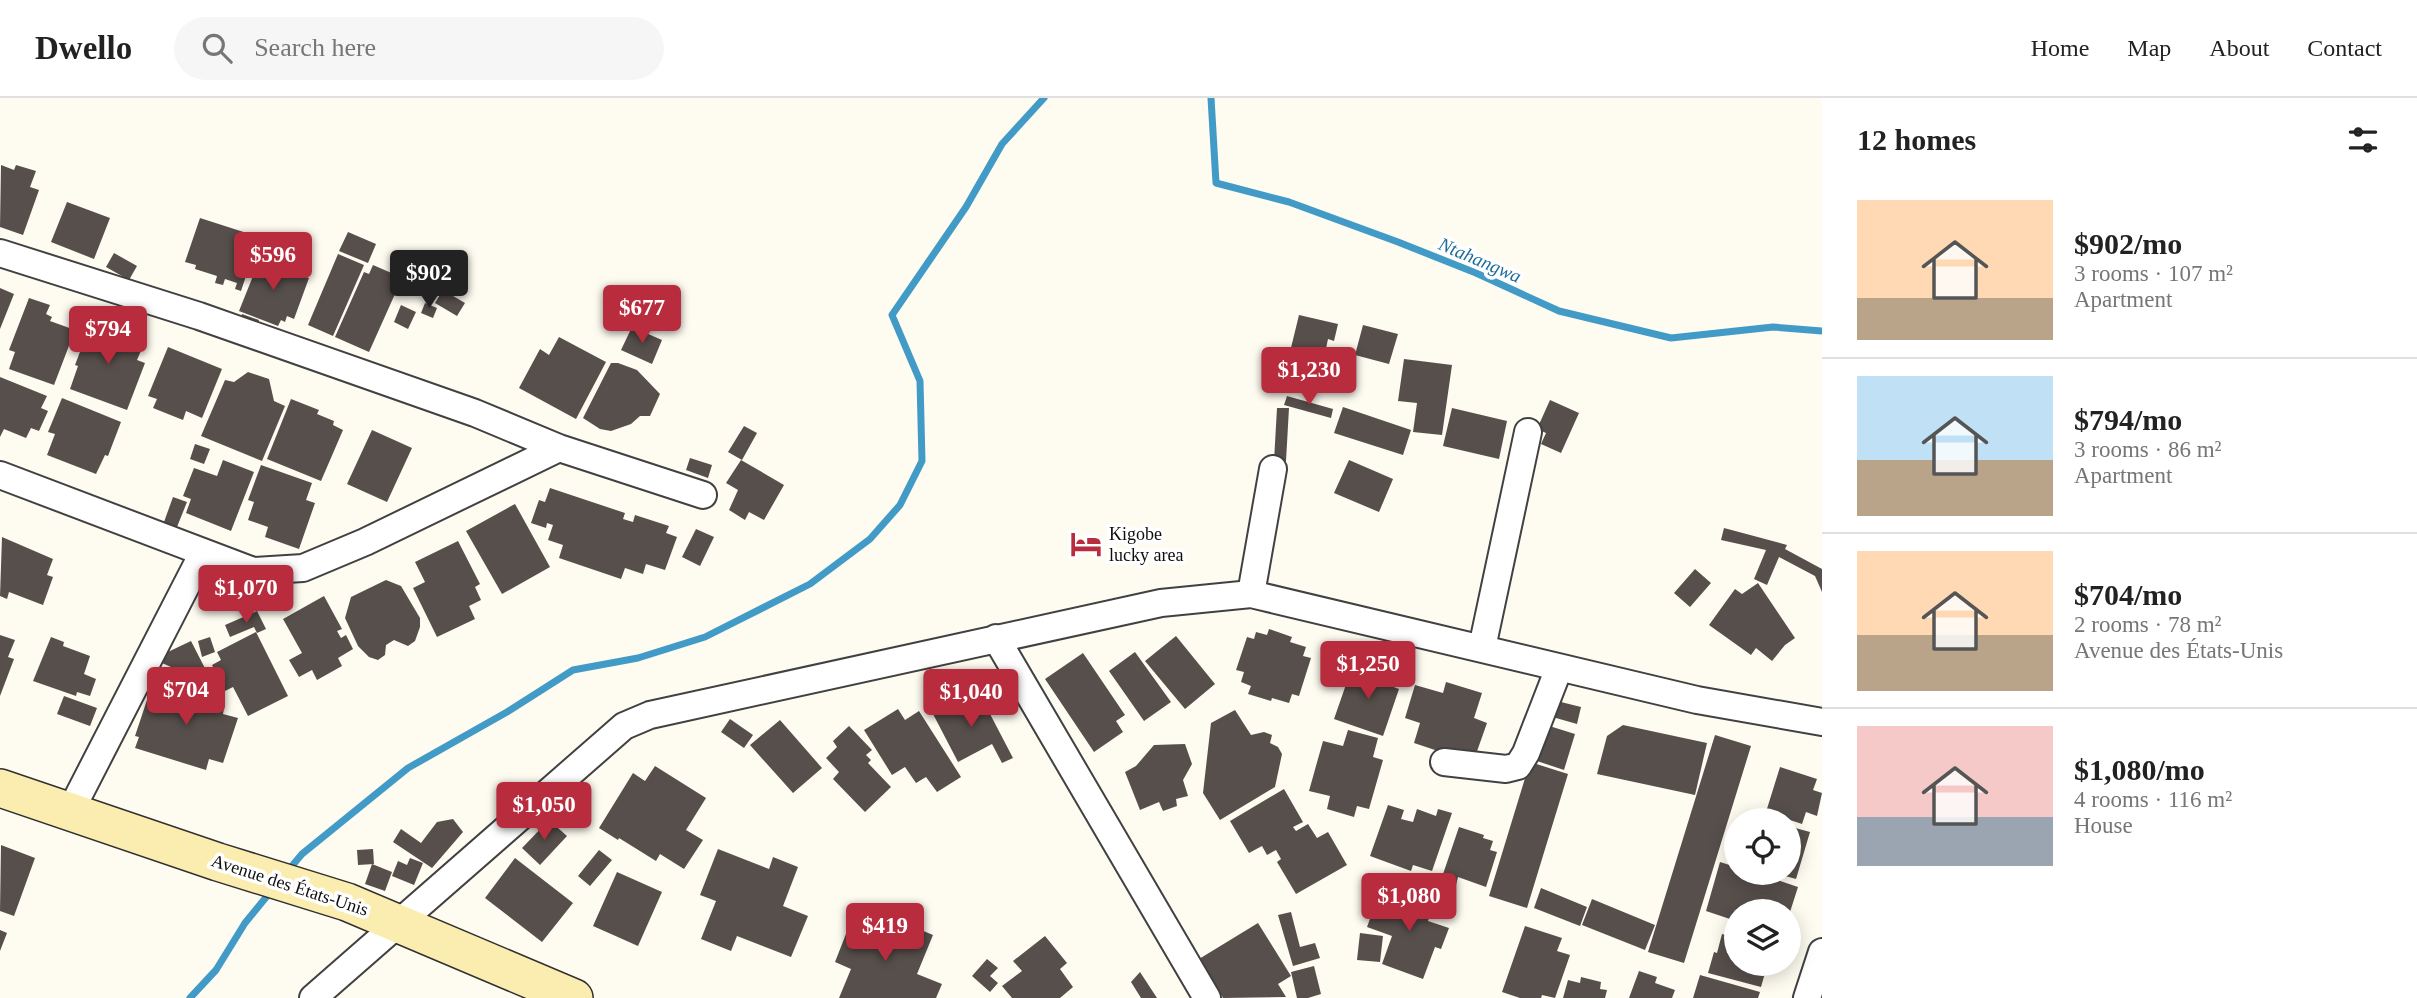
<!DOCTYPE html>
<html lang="en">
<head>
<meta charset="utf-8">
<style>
  :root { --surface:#fff; --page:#f6f6f6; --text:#222; --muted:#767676; --line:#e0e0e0; --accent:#b82c3d }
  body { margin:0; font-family:Georgia,serif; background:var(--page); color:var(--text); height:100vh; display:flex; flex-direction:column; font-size:26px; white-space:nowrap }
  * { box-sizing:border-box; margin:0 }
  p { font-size:23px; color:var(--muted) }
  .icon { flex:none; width:38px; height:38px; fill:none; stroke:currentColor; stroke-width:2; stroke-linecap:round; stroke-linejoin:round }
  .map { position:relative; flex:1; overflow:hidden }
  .drawer { display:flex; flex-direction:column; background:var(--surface); width:595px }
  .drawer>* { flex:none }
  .buttons { position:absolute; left:1724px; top:710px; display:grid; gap:14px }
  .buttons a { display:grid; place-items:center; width:77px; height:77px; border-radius:50%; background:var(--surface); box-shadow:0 4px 18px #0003; font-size:35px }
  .price { position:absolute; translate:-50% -60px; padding:0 16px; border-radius:7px; background:var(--accent); color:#fff; font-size:23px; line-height:46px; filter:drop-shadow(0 2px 4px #0008) }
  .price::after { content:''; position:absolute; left:50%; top:42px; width:21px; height:16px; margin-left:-10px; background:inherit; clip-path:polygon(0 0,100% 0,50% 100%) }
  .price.active { background:#222; color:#fff }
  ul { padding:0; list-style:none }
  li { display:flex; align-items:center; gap:21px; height:175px; padding:0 35px }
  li+li { border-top:2px solid var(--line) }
  li span { display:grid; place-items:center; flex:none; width:196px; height:140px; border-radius:0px; color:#555 }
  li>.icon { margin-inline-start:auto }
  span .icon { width:84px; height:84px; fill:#fffc; stroke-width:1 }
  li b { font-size:30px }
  h2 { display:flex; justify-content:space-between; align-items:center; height:84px; padding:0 35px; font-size:30px }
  header { display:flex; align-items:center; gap:42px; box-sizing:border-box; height:98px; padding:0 35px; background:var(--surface); border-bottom:2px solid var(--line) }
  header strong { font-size:33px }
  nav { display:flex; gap:38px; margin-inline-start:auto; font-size:24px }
  .search { width:490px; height:63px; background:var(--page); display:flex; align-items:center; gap:18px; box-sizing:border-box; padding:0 24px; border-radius:38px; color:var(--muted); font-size:26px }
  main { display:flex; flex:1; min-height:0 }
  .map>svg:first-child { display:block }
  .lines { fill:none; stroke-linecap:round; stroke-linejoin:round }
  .stream { stroke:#429bc7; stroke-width:7 }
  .building { fill:#574f4b }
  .street-casing { stroke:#414141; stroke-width:30 }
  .secondary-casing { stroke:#303030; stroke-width:40 }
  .street { stroke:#fff; stroke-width:26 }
  .secondary { stroke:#fbedaf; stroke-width:37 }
  .labels { text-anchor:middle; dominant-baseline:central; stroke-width:7; stroke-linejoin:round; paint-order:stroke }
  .poi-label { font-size:18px; fill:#0e0e0e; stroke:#fff; text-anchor:start }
  .street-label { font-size:18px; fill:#0e0e0e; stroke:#fff }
  .water-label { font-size:19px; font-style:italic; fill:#1d6d9b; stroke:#fff }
</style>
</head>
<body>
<header>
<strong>Dwello</strong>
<div class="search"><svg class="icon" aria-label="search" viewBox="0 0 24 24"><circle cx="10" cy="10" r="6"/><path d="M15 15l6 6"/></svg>Search here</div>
<nav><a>Home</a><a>Map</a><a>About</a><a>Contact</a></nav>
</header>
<main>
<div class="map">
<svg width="1822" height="900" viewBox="0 0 1822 900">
  <rect width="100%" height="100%" fill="#fefbf0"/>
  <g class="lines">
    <path class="stream" d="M1211,0L1216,85L1289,104L1398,144L1476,175L1559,213L1671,240L1773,229L1822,233
      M286,775L302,756L408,670L507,614L573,572L638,560L705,539L810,486L870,441L900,407L922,363L920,283L892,217L966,109L1002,46L1044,0
      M190,900L216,872L245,825L272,792"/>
  </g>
  <path class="building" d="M1,67L14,72L16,67L36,73L30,89L39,92L23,137L0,129Z
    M67,104L110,120L94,161L51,144Z
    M200,120L259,139L241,193L235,191L237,185L225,181L223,187L215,185L217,178L195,171L196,167L185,164Z
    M348,134L376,146L368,165L339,153Z
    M262,150L275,156L269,172L260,170L271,174L272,171L281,175L283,171L309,180L294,221L287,218L285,224L281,222L278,228L239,213L255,173L259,174L253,171Z
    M114,155L137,168L129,182L106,169Z
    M338,156L364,167L333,238L308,227Z
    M373,167L396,177L393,184L399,187L369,254L335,239L364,174L369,176Z
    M0,190L14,196L0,231Z
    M443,192L465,205L457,218L435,205Z
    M29,200L50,207L46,216L52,219L50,223L75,232L54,287L9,271L15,254L9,252Z
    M425,205L437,210L433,220L421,215Z
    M401,207L416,214L408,231L394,224Z
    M242,216L259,222L256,230L240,223Z
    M94,217L108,223L106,227L114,230L112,237L143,248L137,262L145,265L127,312L70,291L78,268L75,267Z
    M1299,217L1338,226L1334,243L1328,241L1322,270L1288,262Z
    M1363,227L1398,236L1389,266L1355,257Z
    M632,229L662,242L652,266L621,252Z
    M559,239L606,264L576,321L519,290L540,251L549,257Z
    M168,249L222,271L202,320L186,313L183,322L153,310L157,301L148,298Z
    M1404,261L1452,267L1442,337L1413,334L1417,305L1398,303Z
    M611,265H618L637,272L660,296L650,318H640L631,326L611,333L600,331L583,320Z
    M248,274L269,281L274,303L285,308L262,363L201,338L225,282L234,284Z
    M0,279L47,298L41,310L48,313L39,333L31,330L26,340L4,331L0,339Z
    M1287,298L1333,311L1331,320L1284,307Z
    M62,300L121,324L108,358L105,357L96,376L47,357L55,336L48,334Z
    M291,301L319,312L317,316L334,323L333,327L343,332L321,383L267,361Z
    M1550,302L1579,315L1561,355L1541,346L1546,335L1537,331Z
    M1343,309L1411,332L1403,357L1334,335Z
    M1277,310H1289L1286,363H1274Z
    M1452,310L1507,323L1499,361L1443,348Z
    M744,328L757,335L742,362L728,354Z
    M372,332L412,350L387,404L347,386Z
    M195,346L210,351L204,366L190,361Z
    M690,360L712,367L708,380L686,372Z
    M223,362L254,374L231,433L186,415L191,401L183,398L194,370L217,378Z
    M741,362L784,387L764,422L749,414L745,422L729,412L738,392L726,385Z
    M1349,362L1393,381L1379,414L1334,395Z
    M261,367L312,385L306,402L315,405L299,451L265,439L268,429L248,422L254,404L248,402Z
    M550,390L625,415L623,421L633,424L635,417L669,428L666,435L677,439L665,472L646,466L643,476L625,470L621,481L559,460L563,447L548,442L553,427L547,425L546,430L531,425L539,402L545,404Z
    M173,399L187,404L177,429L164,424Z
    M515,406L550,469L502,496L466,433Z
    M1724,430L1787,447L1785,451L1822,471V494L1815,478L1779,459L1767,487L1754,481L1766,452L1721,442Z
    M696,431L714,439L700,468L682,459Z
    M2,439L53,461L47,477L53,479L43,507L9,494L7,501L0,498Z
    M458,443L480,486L475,489L481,502L469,508L475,521L437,539L413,490L425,484L415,464Z
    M1695,471L1711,485L1690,509L1674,495Z
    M386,482L401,488L420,520V529L415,543L408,548L394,542L386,547L385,557L378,562L369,559L358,548L345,520L351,499Z
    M1758,485L1795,540L1785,547L1772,563L1756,550L1751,557L1709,527L1735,491L1742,496Z
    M324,498L342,531L337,533L341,540L346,537L353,551L338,560L342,568L317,582L312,572L299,579L289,562L302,555L283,521Z
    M257,513L266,531L257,535L254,529L230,539L225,527Z
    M1269,531L1292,539L1290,544L1306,549L1303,558L1311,560L1299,598L1292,596L1289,605L1272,600L1271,603L1248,596L1251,588L1241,584L1244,574L1236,572L1247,539L1254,541L1256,534L1267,537Z
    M256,534L288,598L248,618L233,589L225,593L212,567L221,562L217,554Z
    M0,537L15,542L8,559L14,561L0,598Z
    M1176,538L1215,586L1185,611L1145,563Z
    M51,539L64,544L63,548L90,558L84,576L96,581L90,598L77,594L76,598L33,583Z
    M210,539L215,554L202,559L198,543Z
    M191,543L211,582L188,587L180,573L153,561Z
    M1135,554L1171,604L1144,623L1109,573Z
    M1083,555L1125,617L1116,623L1123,634L1094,654L1045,581Z
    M1364,568L1394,578L1391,588L1399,591L1383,638L1334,621L1350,575L1360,578Z
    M1446,584L1482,595L1474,620L1487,625L1475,659L1446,650L1444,655L1414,645L1420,625L1405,620L1415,587L1443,595Z
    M193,587L212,593L210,600L225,605L223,616L238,620L223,665L209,661L206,672L135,650L139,639L135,638L150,593L153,594V591L170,597L172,588L191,594Z
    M978,593L1013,660L1002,665L992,646L958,664L933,616Z
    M64,598L97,610L90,628L57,616Z
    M1553,602L1581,609L1577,626L1549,618Z
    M898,611L905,622L919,613L961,679L937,694L926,679L916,685L905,669L892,677L864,632Z
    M1235,612L1251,637L1264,634L1272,637L1270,645L1278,649L1282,656L1275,689L1220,722L1203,695L1211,625Z
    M730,621L753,637L744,650L721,634Z
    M780,622L822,670L793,695L750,647Z
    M1543,626L1575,636L1564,672L1531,661Z
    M1623,627L1707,645L1695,697L1597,676L1607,638Z
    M849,628L872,652L866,657L871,662L868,665L891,689L865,714L833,681L839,674L826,660L837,649L833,643Z
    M1348,632L1378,640L1373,659L1383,662L1369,711L1357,708L1354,719L1327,711L1330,698L1309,693L1323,643L1343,648Z
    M1715,637L1751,648L1684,865L1648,854Z
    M1185,646L1192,666L1183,682L1188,698L1176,701L1177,708L1163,713L1159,704L1140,712L1125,674L1136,668L1154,647Z
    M1530,664L1568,676L1527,810L1489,798Z
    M655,668L706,700L686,732L703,742L684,771L660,756L656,763L619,740L618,742L599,730L633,675L645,683Z
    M1780,669L1817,681L1813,692L1822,695L1817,718L1806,714L1802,726L1766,714Z
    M1284,691L1303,724L1293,729L1296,733L1308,726L1317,740L1328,734L1347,767L1296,796L1277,764L1281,761L1276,752L1267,757L1262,748L1249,755L1230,723Z
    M1388,707L1404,712L1401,721L1413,724L1417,711L1436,718L1438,711L1452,715L1432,773L1413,767L1411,773L1370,758Z
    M453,721L463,734L432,770L393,744L401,731L421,745L437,724Z
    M549,722L567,738L540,767L522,750Z
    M1788,728L1810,734L1796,781L1778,776L1788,775Z
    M1459,729L1484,737L1483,740L1493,743L1490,752L1497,754L1486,789L1458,779L1456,787L1441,782Z
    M1,747L35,760L14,818L0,813Z
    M373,751L374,766L358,767L357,752Z
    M718,751L769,771L773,759L798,769L783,808L808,818L791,859L737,838L731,853L701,841L716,803L700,797Z
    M599,752L612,762L590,788L578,778Z
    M410,760L423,765L414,787L392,778L398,763L407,767Z
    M515,760L573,805L542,844L485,800Z
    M1720,764L1736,769V775H1756L1798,789L1790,814H1736V823L1706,813Z
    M372,766L392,774L385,793L365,786Z
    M617,774L662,794L638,848L593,828Z
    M1541,790L1587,809L1580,828L1534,810Z
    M1415,793L1436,800L1428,823L1449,830L1441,851L1435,849L1423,881L1382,866L1392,838L1367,829L1378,799L1408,810Z
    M1592,801L1655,827L1645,852L1582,827Z
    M1291,814L1300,849L1315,845L1320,860L1293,868L1278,817Z
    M853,818L904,838L909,827L933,837L917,876L942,886L936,900H839L851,871L835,864Z
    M1258,825L1291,878L1278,886L1286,899L1223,900L1199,861Z
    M1525,828L1562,840L1557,853L1570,857L1555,900L1542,897L1541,900H1520L1502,894Z
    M0,832L7,835L0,853Z
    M1360,835L1383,838L1380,864L1357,862Z
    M1722,836L1736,840V866H1761L1767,868L1761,889L1708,875L1714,854L1717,855Z
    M1045,838L1067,865L1060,871L1073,889L1060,900H1012L1002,888L1022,873L1013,863Z
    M987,861L998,870L990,878L998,885L990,894L972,878Z
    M1314,868L1321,896L1308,900H1297L1291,874Z
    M1639,873L1657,879L1655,885L1675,892L1672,900H1629Z
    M1140,874L1157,900H1141L1131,884Z
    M1700,877L1760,894L1758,900H1693Z
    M1581,879L1601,884L1600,891L1607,892L1605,900H1563L1568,882L1580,885Z"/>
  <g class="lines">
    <defs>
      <path id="street" d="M0,155L199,218L475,315L559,350L703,397
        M0,377L253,473L303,470L365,444L559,350
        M1251,496L1273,371
        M996,540L1207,900
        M1482,550L1528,334
        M1444,664L1506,671L1518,668L1526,655L1559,570
        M70,714L203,455
        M313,900L624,628L650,617L1161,505L1251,496L1697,602L1822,624
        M1807,900L1822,854"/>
      <path id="secondary" d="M0,690L218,764L347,804L574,900"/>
    </defs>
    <use href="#street" class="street-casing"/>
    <use href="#secondary" class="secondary-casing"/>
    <use href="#street" class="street"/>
    <use href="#secondary" class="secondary"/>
  </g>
  <defs>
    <symbol id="hotel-bare" viewBox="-9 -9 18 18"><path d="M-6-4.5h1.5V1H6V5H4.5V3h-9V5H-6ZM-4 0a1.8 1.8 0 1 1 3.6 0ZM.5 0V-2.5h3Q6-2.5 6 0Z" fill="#b82c3d" stroke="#fff" stroke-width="2.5" paint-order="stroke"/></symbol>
  </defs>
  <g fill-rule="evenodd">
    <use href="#hotel-bare" x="1064" y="424" width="44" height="44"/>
  </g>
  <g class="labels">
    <g class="poi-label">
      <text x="1109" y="436">Kigobe<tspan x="1109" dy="21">lucky area</tspan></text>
    </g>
    <g class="street-label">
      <text transform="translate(290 787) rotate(18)">Avenue des États-Unis</text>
    </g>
    <g class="water-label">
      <text transform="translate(1480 162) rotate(23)">Ntahangwa</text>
    </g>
  </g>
</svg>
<div class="buttons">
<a><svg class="icon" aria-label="locate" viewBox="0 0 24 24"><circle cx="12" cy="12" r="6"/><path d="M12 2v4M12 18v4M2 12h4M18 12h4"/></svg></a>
<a><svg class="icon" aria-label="layers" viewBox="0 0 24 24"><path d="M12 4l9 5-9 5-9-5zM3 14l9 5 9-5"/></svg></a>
</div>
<b class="price" style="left:273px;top:194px">$596</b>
<b class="price active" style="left:429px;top:212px">$902</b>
<b class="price" style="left:642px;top:247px">$677</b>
<b class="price" style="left:108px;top:268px">$794</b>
<b class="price" style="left:1309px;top:309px">$1,230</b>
<b class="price" style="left:246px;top:527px">$1,070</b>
<b class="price" style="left:1368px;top:603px">$1,250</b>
<b class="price" style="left:186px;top:629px">$704</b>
<b class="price" style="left:971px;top:631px">$1,040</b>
<b class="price" style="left:544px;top:744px">$1,050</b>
<b class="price" style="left:1409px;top:835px">$1,080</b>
<b class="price" style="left:885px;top:865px">$419</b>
</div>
<section class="drawer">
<h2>12 homes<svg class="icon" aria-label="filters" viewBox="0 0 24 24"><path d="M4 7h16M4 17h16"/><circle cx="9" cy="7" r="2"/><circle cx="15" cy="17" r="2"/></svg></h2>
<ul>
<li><span style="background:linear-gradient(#ffd9b3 70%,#b9a48a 0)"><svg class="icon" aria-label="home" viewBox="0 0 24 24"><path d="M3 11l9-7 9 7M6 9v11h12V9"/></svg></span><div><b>$902/mo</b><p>3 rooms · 107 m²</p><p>Apartment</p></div></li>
<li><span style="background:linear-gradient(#bfe0f5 60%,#b9a48a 0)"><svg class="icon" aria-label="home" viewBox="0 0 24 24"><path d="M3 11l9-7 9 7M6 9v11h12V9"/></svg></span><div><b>$794/mo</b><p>3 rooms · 86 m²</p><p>Apartment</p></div></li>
<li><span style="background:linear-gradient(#ffd9b3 60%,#b9a48a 0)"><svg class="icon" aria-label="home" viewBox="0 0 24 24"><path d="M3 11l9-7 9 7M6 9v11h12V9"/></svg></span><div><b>$704/mo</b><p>2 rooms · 78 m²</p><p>Avenue des États-Unis</p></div></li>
<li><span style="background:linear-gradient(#f6c9c9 65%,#9aa5b1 0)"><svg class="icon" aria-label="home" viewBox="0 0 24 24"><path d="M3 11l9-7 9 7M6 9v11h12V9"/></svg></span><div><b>$1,080/mo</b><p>4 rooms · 116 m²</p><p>House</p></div></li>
</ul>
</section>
</main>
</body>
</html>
